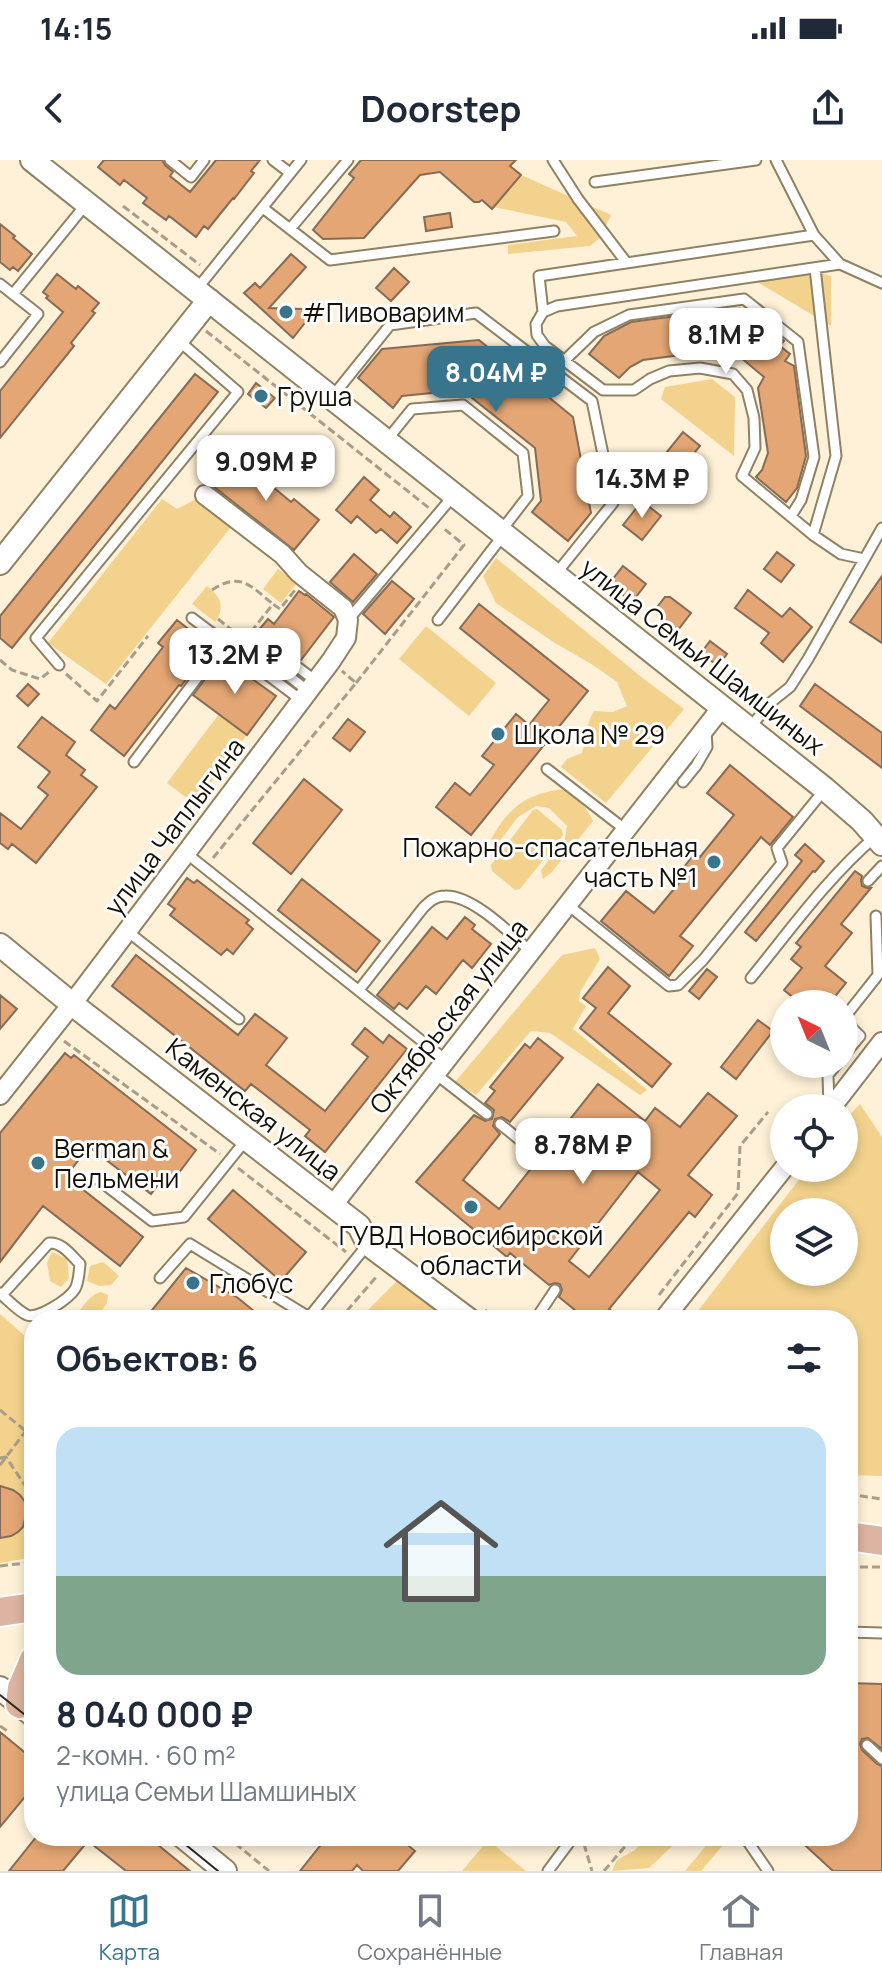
<!DOCTYPE html>
<html lang="ru">
<head>
<meta charset="utf-8">
<style>
  :root { --surface:#fff; --page:#f6f6f7; --text:#1f2937; --muted:#747a83; --line:#e0e1e3; --accent:#39748d }
  body { margin:0; font-family:Manrope,sans-serif; background:var(--page); color:var(--text); height:100vh; display:flex; flex-direction:column; font-size:30px; white-space:nowrap }
  * { box-sizing:border-box; margin:0 }
  p { font-size:26px; color:var(--muted) }
  .icon { flex:none; width:44px; height:44px; fill:none; stroke:currentColor; stroke-width:2; stroke-linecap:round; stroke-linejoin:round }
  .map { position:relative; flex:1; overflow:hidden }
  .details { position:absolute; left:24px; top:1150px; width:834px; height:536px; display:flex; flex-direction:column; background:var(--surface); border-radius:32px; box-shadow:0 4px 12px #0003 }
  .details>* { flex:none }
  .needle { width:52px; rotate:317deg }
  .tools { position:absolute; left:770px; top:830px; display:grid; gap:16px }
  .tools a { display:grid; place-items:center; width:88px; height:88px; border-radius:50%; background:var(--surface); box-shadow:0 4px 12px #0003; font-size:40px }
  .price { position:absolute; translate:-50% -68px; padding:0 18px; border-radius:16px; background:#fff; color:#222; font-size:26px; line-height:52px; filter:drop-shadow(0 2px 4px #0008) }
  .price::after { content:''; position:absolute; left:50%; top:48px; width:24px; height:18px; margin-left:-12px; background:inherit; clip-path:polygon(0 0,100% 0,50% 100%) }
  .price.selected { background:var(--accent); color:#fff }
  ul { padding:0; list-style:none }
  li { display:grid; align-content:center; gap:16px; height:424px; padding:0 32px }
  li+li { border-top:2px solid var(--line) }
  li span { display:grid; place-items:center; height:248px; border-radius:24px; color:#555 }
  li>.icon { margin-inline-start:auto }
  span .icon { width:144px; height:144px; fill:#fffc; stroke-width:1 }
  li b { font-size:34px }
  h2 { display:flex; justify-content:space-between; align-items:center; height:96px; padding:0 32px; font-size:34px }
  .status { display:flex; justify-content:space-between; align-items:center; height:56px; padding:0 40px; background:var(--surface); direction:ltr }
  .status svg { height:22px; fill:currentColor }
  header { display:flex; justify-content:space-between; align-items:center; height:104px; padding:0 32px; background:var(--surface); font-size:36px; font-weight:700 }
  .dock { display:flex; justify-content:space-around; align-items:center; height:112px; border-top:2px solid var(--line); background:var(--surface); font-size:22px; color:var(--muted) }
  .dock a { display:grid; justify-items:center; gap:4px }
  .dock .selected { color:var(--accent) }
  .map>svg:first-child { display:block }
  .green { fill:#f2d28c; fill-rule:evenodd }
  .building { fill:#e3a674; stroke:#866b56; stroke-width:2; fill-rule:evenodd }
  .lines { fill:none; stroke-linecap:round; stroke-linejoin:round }
  .service-casing { stroke:#8f8163; stroke-width:13 }
  .minor-casing { stroke:#8f8163; stroke-width:22 }
  .tertiary-casing { stroke:#8f8163; stroke-width:26 }
  .primary-casing { stroke:#fff; stroke-width:32 }
  .path { stroke:#a89d89; stroke-width:3; stroke-dasharray:8 4; stroke-linecap:butt }
  .service { stroke:#fff; stroke-width:9 }
  .minor { stroke:#fff; stroke-width:18 }
  .tertiary { stroke:#fff; stroke-width:22 }
  .primary { stroke:#dcb4a1; stroke-width:28 }
  .tram { stroke:#2d281b; stroke-width:2 }
  .poi-dot { fill:#39748d; stroke:#fff; stroke-width:3 }
  .labels { text-anchor:middle; dominant-baseline:central; stroke-width:6; stroke-linejoin:round; paint-order:stroke }
  .poi-label { font-size:26px; fill:#151005; stroke:#fff; text-anchor:start }
  .street-label { font-size:26px; fill:#151005; stroke:#fff }
</style>
</head>
<body>
<div class="status"><b>14:15</b><svg viewBox="0 0 49 12"><path d="M0 12V9h3v3zM5 12V6h3v6zM10 12V3h3v9zM15 12V0h3v12zM26 1h20v11H26zM47 4h2v5h-2z"/></svg></div>
<header><svg class="icon" aria-label="back" viewBox="0 0 24 24"><path d="M15 5l-7 7 7 7"/></svg>Doorstep<svg class="icon" aria-label="share" viewBox="0 0 24 24"><path d="M12 15V3M7 8l5-5 5 5M5 13v7h14v-7"/></svg></header>
<div class="map">
<svg width="882" height="1711" viewBox="0 0 882 1711">
  <rect width="100%" height="100%" fill="#fef1d7"/>
  <path class="green" d="M521,15L611,55L600,78L590,86L508,94V85L577,76L566,62L493,47Z
    M816,112L831,116V166L754,120Z
    M712,219L735,237L734,296L661,239L665,227Z
    M162,339L177,349L196,339L231,367L106,524L48,483Z
    M496,398L640,516L684,549L606,643L561,607L567,599L582,593C587,577 585,566 594,551L613,552L627,546L617,522L593,505L555,483L496,443L483,416Z
    M278,409L297,423L281,443L263,429Z
    M207,426C220,436 226,447 215,462L192,444Z
    M426,466L496,523L469,556L399,499Z
    M219,554L247,575L195,644L167,623Z
    M565,629L585,647L593,661L551,713L543,719L541,710L565,679L567,666L549,648L536,646L518,657L498,683L491,679C509,647 527,633 565,629Z
    M537,649L562,670L563,675L520,729L515,730L492,711L491,705L533,650Z
    M595,788L600,799L580,832L579,841L586,846L573,869L647,930L640,935L550,873L531,871L476,935L455,922L562,795Z
    M860,944L882,977V1316L848,1315V1160H691L808,1008H844V961ZM784,1052H844V1112H784Z
    M52,1092L67,1099L69,1118L61,1127L50,1121L47,1103Z
    M103,1102L119,1116L111,1125L99,1126L87,1121L90,1106Z
    M398,1120L456,1160H358Z
    M101,1132L108,1135L107,1143L96,1160H73C81,1150 88,1135 101,1132Z
    M0,1154L34,1184V1397L0,1403Z
    M647,1676H683L649,1708L612,1711L617,1700L635,1690Z
    M714,1676H719L724,1684L701,1711H685Z
    M488,1680L526,1711H462Z"/>
  <path class="building" d="M104,0H162L165,5L173,12L170,16L190,32L216,0H260L251,11L254,13L234,39L233,38L208,69L204,66L196,77L169,56L166,60L143,43L147,38L124,20L120,25L98,7Z
    M361,0H516L510,6L521,15L492,49L482,40L479,42H474L440,12L420,15L364,78L323,79L313,70L354,18L349,14Z
    M450,53L452,67L426,71L424,57Z
    M0,64L15,76L13,78L32,94L18,111L13,107L10,110L0,102Z
    M291,94L306,107L269,148L302,149L311,155L293,178L244,133L255,123L260,128Z
    M394,108L409,122L391,141L376,128Z
    M57,114L76,129L78,126L99,143L92,151L95,153L71,183L74,186L0,278V231L63,152L46,138L48,136L43,132Z
    M721,150L731,160L738,152L748,160L752,155L784,181L780,186L790,194L785,201L794,206L806,296L797,328L786,342L756,317L762,310L768,293L758,228L764,217L721,181L711,191L643,200L630,207L619,218L589,194L604,176L631,162Z
    M479,180L573,257L591,353L568,381L532,352L541,341L535,288L462,230L402,236L393,248L358,218L382,189Z
    M195,214L218,232L12,488L0,478V456Z
    M256,223L275,238L266,248L248,234Z
    M683,272L700,286L679,312L662,298Z
    M240,294L263,313L261,317L291,342L294,339L319,360L294,390L213,326Z
    M364,317L379,330L370,340L390,357L394,352L411,367L397,383L381,369L376,373L357,356L351,363L336,350Z
    M642,341L661,356L642,380L623,365Z
    M777,392L794,405L781,422L764,409Z
    M354,394L377,414L353,442L330,422Z
    M623,406L646,424L632,442L609,424Z
    M882,416V483L850,462Z
    M392,421L414,439L385,474L363,454Z
    M748,430L782,457L790,448L812,467L783,502L761,483L769,473L735,448Z
    M299,431L305,435L306,434L334,457L301,500H292L289,506L252,478L268,459L274,464Z
    M665,437H670L691,453L678,470L654,451Z
    M479,444L588,531L471,675L436,647L455,623L470,635L494,605L482,596L516,554L529,565L549,540L460,468Z
    M177,460L210,486V488L181,526L179,525L124,596L91,570L110,545L115,549L163,487L158,483Z
    M710,481L727,494L718,506L701,493Z
    M222,497L276,536L247,575L193,535Z
    M28,524L39,534L28,546L17,536Z
    M815,524L882,573V608L800,546Z
    M42,557L75,582L66,595L85,610L81,615L97,627L36,703L12,684L8,689L0,683V653L21,669L48,635L38,627L50,612L18,587Z
    M348,559L365,572L350,591L333,578Z
    M730,605L793,657L770,685L761,677L680,776L693,786L669,816L601,761L626,731L654,753L689,711L684,707L695,693L700,697L734,655L707,633Z
    M304,619L342,650L291,714L253,683Z
    M805,684L824,701L815,712L813,711L756,781L745,772L802,701L795,695Z
    M855,711L862,716L861,720L862,726L867,728H871L841,764L852,773L825,806L846,823L829,844H801L784,830L802,808L791,799L801,787L796,783Z
    M187,718L194,723L197,720L249,760L246,763L253,769L233,794L227,789L221,795L170,755L175,749L168,744Z
    M302,719L380,781L356,812L278,750Z
    M465,757L475,765L472,769L491,784L472,808L463,800L436,834L426,826L407,849L399,843L394,849L377,835L432,767L447,779Z
    M136,795L238,875L255,854L287,878L266,905L325,951L368,897L352,884L365,868L383,883L389,875L407,889L325,992L305,976L310,970L251,924L245,931L112,826Z
    M608,807L630,826L608,853L671,904L652,927L580,868L596,848L583,838Z
    M707,809L717,817L699,839L689,831Z
    M0,835L17,849L0,869Z
    M758,860L773,871L736,919L721,907Z
    M538,878L563,898L510,962L502,957L495,959L493,966L500,974L463,1020L499,1049L598,924L645,961L655,948L680,967L708,933L737,956L688,1015L712,1035L695,1057L689,1052L609,1149L612,1151L604,1160H587L559,1137L562,1130L560,1124L555,1123L549,1125L510,1093L507,1097L416,1022L474,955L485,961L492,959L494,950L485,943L495,931L490,927L525,884L530,888ZM638,1012L660,1030L589,1117L569,1101Z
    M65,893L71,898L74,895L196,990L172,1022L165,1016L151,1034L89,987L66,1016L143,1077L120,1106L43,1046L0,1102V973Z
    M233,1030L306,1092L281,1121L208,1059Z
    M186,1108L238,1138L265,1160H144Z
    M0,1326L13,1330L20,1335L25,1342L27,1351L23,1367L18,1372L11,1376L0,1378Z
    M848,1523L882,1524V1589L868,1578L862,1579L860,1584L862,1590L877,1604L882,1606V1711H833L795,1676H848Z
    M0,1572L34,1600V1626L0,1667Z
    M37,1676H147L190,1711H126L88,1681L63,1711H9Z
    M328,1676H397L415,1691L398,1711H363L357,1705L352,1711H300Z"/>
  <g class="lines">
    <defs>
      <path id="service" d="M170,0L191,17L204,0
        M273,0L290,13
        M553,0L578,39L626,102
        M776,0L814,75L840,104L882,123
        M595,22L756,0
        M263,48L330,100L554,71
        M290,69L348,0
        M840,104L557,146L543,152L536,164L537,175L545,186L603,230H634L650,219L669,211L700,208L733,214L747,230L754,258L755,288L742,316L813,375L841,394L864,399
        M0,124L38,154L0,202
        M196,130L301,0
        M13,134L87,43
        M543,152L539,116L814,75
        M564,201L594,172L629,155L744,139L798,182L814,297L801,340L791,356
        M332,237L390,165L476,153L592,241L613,343L555,415
        M386,281L412,249L463,245L523,293L528,336L501,371
        M813,375L836,296L815,108
        M192,458L301,540
        M348,460L454,335
        M438,460L504,374
        M244,481L308,531
        M59,505L36,478L238,232L178,180
        M296,506L316,521
        M749,569L770,543L790,527L808,499L882,368
        M134,602L224,482
        M547,609L627,671
        M683,622L696,606L707,587L706,571
        M186,693L447,901
        M868,721L882,706
        M568,745L669,826L678,825L703,800L782,703L777,688L825,629
        M127,771L239,859
        M751,818C791,769 828,717 876,676
        M359,830L423,748C429,742 435,736 445,736C473,735 511,774 531,792
        M844,858L878,815L876,756
        M844,860L860,876L844,895
        M437,915L487,954
        M829,948L828,915L837,904
        M500,964L535,992
        M95,1017L152,1061L184,1057L245,981
        M160,1118L190,1084L309,1157L311,1160
        M0,1133L2,1135C9,1141 18,1151 27,1155C37,1160 69,1139 75,1129C79,1122 79,1112 80,1104C71,1095 62,1082 49,1083L2,1135
        M309,1157L368,1084
        M535,1160L555,1130
        M848,1472L882,1473
        M867,1585L882,1599
        M744,1676L768,1711
        M548,1711L574,1676"/>
      <path id="minor" d="M0,935L72,844L331,501L346,478L348,460L343,448L299,413L282,394L205,335
        M831,948L882,882
        M333,1045L722,547
        M663,1160L784,1008"/>
      <path id="tertiary" d="M32,0L825,629L862,661L882,684
        M0,403L209,140
        M0,785L72,844L359,1066L368,1084L469,1160
        M0,1528L34,1556
        M182,1676L225,1711"/>
      <path id="primary" d="M848,1376L882,1381
        M0,1452L34,1447
        M20,1544L22,1528L34,1500"/>
    </defs>
    <use href="#service" class="service-casing"/>
    <use href="#minor" class="minor-casing"/>
    <use href="#tertiary" class="tertiary-casing"/>
    <use href="#primary" class="primary-casing"/>
    <path class="path" d="M123,46L200,105
      M206,171L429,348
      M212,430C241,411 250,426 273,444
      M218,459L237,474
      M251,472L273,444L280,449L295,430
      M0,500L12,510L40,519L49,512
      M66,514L97,541L148,476
      M356,523L464,385L442,367
      M213,698L356,523L342,511
      M64,881L220,994
      M238,1008L346,1092
      M659,1135L738,1033L740,986L768,952
      M485,1150L499,1160
      M339,1160L377,1116
      M640,1160L647,1150
      M0,1250L27,1272L34,1273
      M0,1298L6,1297L34,1339
      M0,1305L34,1260
      M848,1334L882,1339
      M0,1406L34,1402
      M848,1407H882
      M0,1566L9,1572
      M226,1676L269,1711
      M584,1684L592,1711
      M604,1711L634,1676"/>
    <use href="#service" class="service"/>
    <use href="#minor" class="minor"/>
    <use href="#tertiary" class="tertiary"/>
    <use href="#primary" class="primary"/>
    <path class="tram" d="M0,1535L34,1562
      M175,1676L218,1711"/>
  </g>
  <g class="poi-dot">
    <circle cx="286" cy="152" r="8"/>
    <circle cx="261" cy="236" r="8"/>
    <circle cx="498" cy="574" r="8"/>
    <circle cx="714" cy="702" r="8"/>
    <circle cx="38" cy="1003" r="8"/>
    <circle cx="471" cy="1047" r="8"/>
    <circle cx="193" cy="1123" r="8"/>
  </g>
  <g class="labels">
    <g class="poi-label">
      <text x="302" y="152">#Пивоварим</text>
      <text x="277" y="236">Груша</text>
      <text x="514" y="574">Школа № 29</text>
      <text x="698" y="687" text-anchor="end">Пожарно-спасательная<tspan x="698" dy="30">часть №1</tspan></text>
      <text x="54" y="988">Berman &amp;<tspan x="54" dy="30">Пельмени</tspan></text>
      <text x="471" y="1075" text-anchor="middle">ГУВД Новосибирской<tspan x="471" dy="30">области</tspan></text>
      <text x="209" y="1123">Глобус</text>
    </g>
    <g class="street-label">
      <text transform="translate(703 496) rotate(38)">улица Семьи Шамшиных</text>
      <text transform="translate(174 666) rotate(-53)">улица Чаплыгина</text>
      <text transform="translate(448 856) rotate(-52)">Октябрьская улица</text>
      <text transform="translate(254 949) rotate(38)">Каменская улица</text>
    </g>
  </g>
</svg>
<div class="tools">
<a><svg class="needle" viewBox="-14 -14 28 28"><path d="M0-13l5 13h-10z" fill="#e53935"/><path d="M0 13l5-13h-10z" fill="#747a83"/></svg></a>
<a><svg class="icon" aria-label="locate" viewBox="0 0 24 24"><circle cx="12" cy="12" r="6"/><path d="M12 2v4M12 18v4M2 12h4M18 12h4"/></svg></a>
<a><svg class="icon" aria-label="layers" viewBox="0 0 24 24"><path d="M12 4l9 5-9 5-9-5zM3 14l9 5 9-5"/></svg></a>
</div>
<b class="price" style="left:726px;top:216px">8.1M ₽</b>
<b class="price selected" style="left:496px;top:254px">8.04M ₽</b>
<b class="price" style="left:266px;top:343px">9.09M ₽</b>
<b class="price" style="left:642px;top:360px">14.3M ₽</b>
<b class="price" style="left:235px;top:536px">13.2M ₽</b>
<b class="price" style="left:583px;top:1026px">8.78M ₽</b>
<section class="details">
<h2>Объектов: 6<svg class="icon" aria-label="filters" viewBox="0 0 24 24"><path d="M4 7h16M4 17h16"/><circle cx="9" cy="7" r="2"/><circle cx="15" cy="17" r="2"/></svg></h2>
<ul>
<li><span style="background:linear-gradient(#bfe0f5 60%,#7fa58c 0)"><svg class="icon" aria-label="home" viewBox="0 0 24 24"><path d="M3 11l9-7 9 7M6 9v11h12V9"/></svg></span><div><b>8 040 000 ₽</b><p>2-комн. · 60 m²</p><p>улица Семьи Шамшиных</p></div></li>
</ul>
</section>
</div>
<nav class="dock">
<a class="selected"><svg class="icon" aria-label="map" viewBox="0 0 24 24"><path d="M3 6l6-2 6 2 6-2v14l-6 2-6-2-6 2zM9 4v14M15 6v14"/></svg>Карта</a>
<a><svg class="icon" aria-label="saved" viewBox="0 0 24 24"><path d="M7 4h10v16l-5-4-5 4z"/></svg>Сохранённые</a>
<a><svg class="icon" aria-label="home" viewBox="0 0 24 24"><path d="M3 11l9-7 9 7M6 9v11h12V9"/></svg>Главная</a>
</nav>
</body>
</html>
